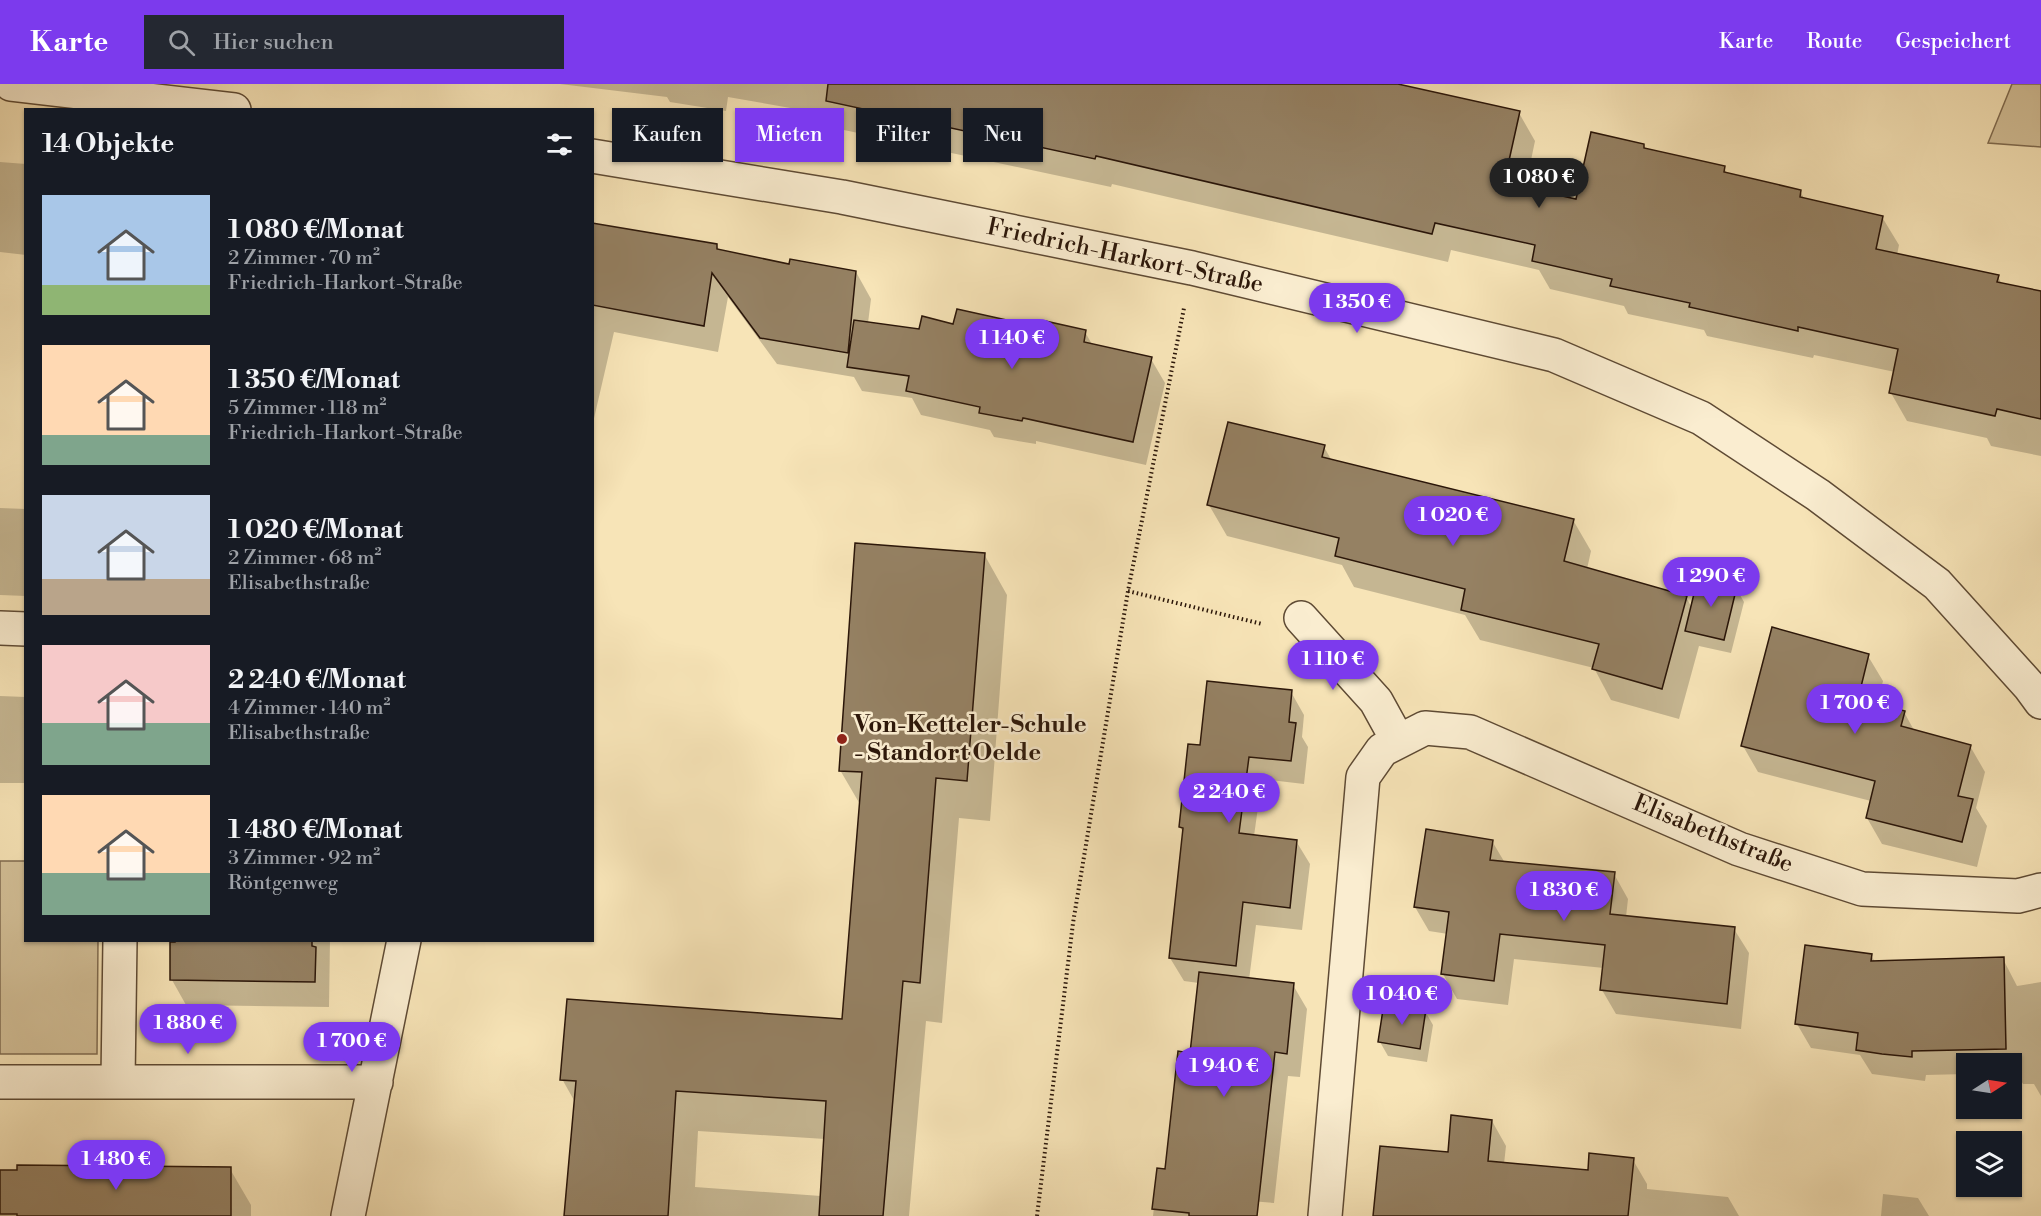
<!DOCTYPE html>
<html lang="de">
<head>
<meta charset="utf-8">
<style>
  :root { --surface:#171b24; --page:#242831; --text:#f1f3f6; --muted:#9ea1a6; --accent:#7c3aed }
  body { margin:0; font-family:"Libre Bodoni",serif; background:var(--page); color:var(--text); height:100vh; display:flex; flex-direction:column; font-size:22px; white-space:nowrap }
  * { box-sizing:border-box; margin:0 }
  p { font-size:20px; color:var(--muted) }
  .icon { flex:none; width:33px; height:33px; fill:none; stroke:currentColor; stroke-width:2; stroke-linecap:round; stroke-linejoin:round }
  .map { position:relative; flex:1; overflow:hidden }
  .drawer { position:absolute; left:24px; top:24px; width:570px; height:834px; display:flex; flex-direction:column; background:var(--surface); border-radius:0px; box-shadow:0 2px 4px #0004 }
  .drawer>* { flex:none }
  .guide { position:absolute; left:612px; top:24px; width:570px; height:54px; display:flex; gap:12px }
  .needle { width:39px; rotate:78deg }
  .buttons { position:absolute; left:1956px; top:969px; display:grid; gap:12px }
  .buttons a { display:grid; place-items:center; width:66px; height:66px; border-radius:0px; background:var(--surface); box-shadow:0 2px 4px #0004; font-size:30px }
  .price { position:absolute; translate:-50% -51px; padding:0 14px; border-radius:21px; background:var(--accent); color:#fff; font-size:20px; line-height:39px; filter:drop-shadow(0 2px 3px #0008) }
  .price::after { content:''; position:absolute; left:50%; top:36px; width:18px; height:14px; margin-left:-9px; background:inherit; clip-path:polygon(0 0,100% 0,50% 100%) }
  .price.active { background:#222; color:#fff }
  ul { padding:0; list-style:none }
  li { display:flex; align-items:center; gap:18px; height:150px; padding:0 18px }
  li span { display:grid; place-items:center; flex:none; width:168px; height:120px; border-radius:0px; color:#555 }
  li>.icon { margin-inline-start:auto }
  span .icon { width:72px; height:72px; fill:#fffc; stroke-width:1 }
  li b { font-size:26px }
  h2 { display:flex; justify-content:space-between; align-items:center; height:72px; padding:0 18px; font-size:26px }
  .pill { padding:0 21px; border-radius:0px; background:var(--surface); box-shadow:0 2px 4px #0004; font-size:21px; line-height:54px }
  .pill.active { background:var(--accent); color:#fff }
  header { display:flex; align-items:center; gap:36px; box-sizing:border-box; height:84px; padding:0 30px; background:var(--accent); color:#fff }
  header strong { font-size:28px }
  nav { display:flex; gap:33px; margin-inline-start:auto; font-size:21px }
  .search { width:420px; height:54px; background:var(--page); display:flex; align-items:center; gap:15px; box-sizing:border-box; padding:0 21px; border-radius:0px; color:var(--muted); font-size:22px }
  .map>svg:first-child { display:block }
  .green { fill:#d4c199; stroke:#806c51; stroke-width:1.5 }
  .shadow { fill:#0003; fill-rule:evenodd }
  .building { fill:#958163; stroke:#2b1609; stroke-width:1.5 }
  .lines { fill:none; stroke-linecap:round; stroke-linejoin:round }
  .minor-casing { stroke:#5e4a34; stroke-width:36 }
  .path { stroke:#2b1609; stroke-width:4; stroke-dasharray:1.5 3; stroke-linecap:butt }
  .minor { stroke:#faedd0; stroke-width:33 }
  .poi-dot { fill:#8f2418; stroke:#faedd0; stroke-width:2 }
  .labels { text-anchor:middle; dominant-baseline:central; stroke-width:5; stroke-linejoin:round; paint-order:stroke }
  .street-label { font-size:24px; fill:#2b1609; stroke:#faedd0 }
  .poi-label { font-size:24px; font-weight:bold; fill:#2b1609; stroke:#faedd0; text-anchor:start }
</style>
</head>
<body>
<header>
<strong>Karte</strong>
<div class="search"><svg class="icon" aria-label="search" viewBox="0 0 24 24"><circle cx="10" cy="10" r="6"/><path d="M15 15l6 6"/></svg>Hier suchen</div>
<nav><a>Karte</a><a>Route</a><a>Gespeichert</a></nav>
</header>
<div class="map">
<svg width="2041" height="1132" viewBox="0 0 2041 1132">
  <rect width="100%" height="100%" fill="#f7e4b7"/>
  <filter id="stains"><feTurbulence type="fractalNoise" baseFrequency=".00333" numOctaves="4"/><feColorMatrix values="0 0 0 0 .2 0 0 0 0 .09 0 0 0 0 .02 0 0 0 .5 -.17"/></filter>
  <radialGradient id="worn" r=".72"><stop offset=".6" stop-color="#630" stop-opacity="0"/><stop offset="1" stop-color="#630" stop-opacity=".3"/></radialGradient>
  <path class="green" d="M2012,0H2041V63L1988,59Z
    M0,777H25L26,856L98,857L97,970H0Z"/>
  <path class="shadow" d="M560,0H1390L1519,29L1535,57L1525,105L1577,117L1643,61L1646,66L1724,84L1728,91L1800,107L1805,116L1882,133L1899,161L1897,171L1998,192L2002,201L2041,209V372L1991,362L1987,354L1907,337L1891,309L1895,288L1814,271L1813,274L1707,252L1704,246L1628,230L1624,222L1550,205L1539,186L1451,166L1448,178L1112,100L1111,103L802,37L796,25L728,13L726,27L670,18L667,13Z
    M0,78L26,80V171L0,168Z
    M592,141L716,161L720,167L790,181L856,188L871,215L868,239L920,247L954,241L1085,248L1093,262L1151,275L1165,299L1146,381L1036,357V360L994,353L990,346L921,331L912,314L862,307L854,293L777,280L728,213L718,268L614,248L592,343Z
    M1324,363L1332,377L1573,436L1591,467L1587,485L1686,513L1692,524L1736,504L1744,518L1731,569L1699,562L1679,635L1611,616L1594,584L1480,556L1465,531L1354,503L1342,481L1227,452L1209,421Z
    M0,424L26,425V512L0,511Z
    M984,470L1007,511L990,737L959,734L942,939L926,937L909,1132H566L575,1018L562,995L843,936L861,722L840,686ZM698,1047L825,1055L821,1112L695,1103Z
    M1868,572L1883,597L1877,622L1904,628L1915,648L1970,662L1985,688L1976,724L1987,742L1977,783L1882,760L1867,734L1871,717L1758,688L1743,662Z
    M1291,608L1304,631L1302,653L1308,663L1304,700L1262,695L1254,752L1296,757L1310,780L1302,846L1256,841L1249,896L1293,901L1307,925L1300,993L1288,992L1274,1119L1250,1117L1249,1132H1153L1158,1086L1166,1087L1191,970L1199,899L1184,897L1170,874L1184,750L1180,743L1201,663Z
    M0,612L26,613V699H0Z
    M1492,757L1505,779L1614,790L1628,815L1626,833L1734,845L1749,869L1741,945L1616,930L1602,906L1604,884L1514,875L1508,921L1457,915L1443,890L1448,850L1429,847L1415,823Z
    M173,856H330L329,923L186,921L172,896Z
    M1871,871L1875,878L2003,875L2017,902L2041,898V1012L2034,1000H2023L2016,989H2012V980H1966V990L1926,991L1925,997L1872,990L1860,971L1811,964L1797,940Z
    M1425,927L1433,941L1427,978L1388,972L1380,958Z
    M1492,1037L1506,1062L1504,1080L1589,1088L1633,1076L1647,1100V1105L1728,1113L1739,1132H1374Z
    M230,1085L251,1121V1132H0V1087Z
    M1883,1110L1918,1114L1929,1132H1881Z"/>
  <path class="building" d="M828,0H1398L1520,27L1504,99L1576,115L1591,48L1644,60V64L1725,82L1724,88L1801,106L1800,113L1883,132L1876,165L1999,191L1997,198L2041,207V335L1997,325L1995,332L1889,309L1898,265L1798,243V247L1689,223L1690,219L1610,202L1612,195L1532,177L1535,161L1435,139L1432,150L1096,72L1095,75L826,17Z
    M592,139L717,160V165L789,180L790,175L856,187L848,269L760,254L712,189L704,242L592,221Z
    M957,225L1043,244L1045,237L1086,246L1084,258L1152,273L1133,358L1023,334L1022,337L979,329L980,323L906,307L909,292L847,283L854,236L919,245L922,232L953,240Z
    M1228,338L1325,361L1322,373L1574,435L1564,477L1687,512L1662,605L1592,585L1599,560L1461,526L1465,505L1335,472L1339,454L1207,421Z
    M855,459L985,469L967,697L936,694L920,899L903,897L883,1132H819L826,1017L676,1007L668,1132H564L576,997L560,996L567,915L842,935L862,688L839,687Z
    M1698,493L1737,502L1724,556L1685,547Z
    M1772,543L1869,570L1858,615L1905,627L1901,642L1971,661L1958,712L1973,715L1962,758L1866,734L1875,697L1741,662Z
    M1207,597L1292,606L1289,638L1296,639L1291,677L1249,673L1239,749L1297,756L1290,824L1243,818L1236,882L1169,874L1183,744L1179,743L1188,660L1200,661Z
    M1426,745L1493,756L1490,776L1615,788L1610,830L1735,843L1727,920L1600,906L1605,861L1500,850L1494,897L1441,890L1449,828L1414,823Z
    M175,856H312V862L316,863L315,898L170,896V858H175Z
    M1805,861L1872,870L1871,877L2004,873L2006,965L1912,967V973L1882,970L1856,966L1858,949L1795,940Z
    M1199,888L1294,899L1287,970L1275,968L1257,1132H1189V1129L1152,1125L1157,1084L1165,1085L1178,967L1190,969Z
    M1384,919L1426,925L1420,965L1378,958Z
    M1451,1031L1492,1036L1488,1077L1588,1086L1589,1069L1634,1074L1628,1132H1373L1380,1062L1448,1068Z
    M17,1081L231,1083V1132H17V1130H0V1086H17Z"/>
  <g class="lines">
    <defs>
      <path id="minor" d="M11,0L234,26
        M592,72L842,113L1192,184L1554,271L1701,334L1818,411L1937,500L2030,603L2041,618
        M1301,534L1376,617L1398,657
        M0,544L26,545
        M118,996L120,856
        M0,998H376
        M348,1132L404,856
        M1325,1132L1363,693L1382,666L1425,644L1470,648L1739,765L1862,805L2018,812L2041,806"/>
    </defs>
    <use href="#minor" class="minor-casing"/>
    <path class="path" d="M1128,507L1262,540
      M1037,1132L1073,839L1128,507L1184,224"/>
    <use href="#minor" class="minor"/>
  </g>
  <circle class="poi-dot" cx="842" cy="655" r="6"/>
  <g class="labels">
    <g class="street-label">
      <text transform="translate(1125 172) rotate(12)">Friedrich-Harkort-Straße</text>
      <text transform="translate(1713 750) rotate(22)">Elisabethstraße</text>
    </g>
    <g class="poi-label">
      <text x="854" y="641">Von-Ketteler-Schule<tspan x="854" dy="28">- Standort Oelde</tspan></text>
    </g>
  </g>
  <rect width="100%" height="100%" filter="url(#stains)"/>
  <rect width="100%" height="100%" fill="url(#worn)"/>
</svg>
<div class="buttons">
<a><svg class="needle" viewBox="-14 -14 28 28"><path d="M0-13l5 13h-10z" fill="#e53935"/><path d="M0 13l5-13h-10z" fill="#9ea1a6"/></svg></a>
<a><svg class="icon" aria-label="layers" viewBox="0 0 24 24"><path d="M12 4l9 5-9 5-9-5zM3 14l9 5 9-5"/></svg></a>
</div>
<b class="price active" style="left:1539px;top:125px">1 080 €</b>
<b class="price" style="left:1357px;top:250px">1 350 €</b>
<b class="price" style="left:1012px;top:286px">1 140 €</b>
<b class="price" style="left:1453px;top:463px">1 020 €</b>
<b class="price" style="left:1711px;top:524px">1 290 €</b>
<b class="price" style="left:1333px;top:607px">1 110 €</b>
<b class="price" style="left:1855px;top:651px">1 700 €</b>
<b class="price" style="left:1229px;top:740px">2 240 €</b>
<b class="price" style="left:1564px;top:838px">1 830 €</b>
<b class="price" style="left:1402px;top:942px">1 040 €</b>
<b class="price" style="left:188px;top:971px">1 880 €</b>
<b class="price" style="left:352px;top:989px">1 700 €</b>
<b class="price" style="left:1224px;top:1014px">1 940 €</b>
<b class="price" style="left:116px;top:1107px">1 480 €</b>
<div class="guide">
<a class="pill">Kaufen</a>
<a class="pill active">Mieten</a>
<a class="pill">Filter</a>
<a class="pill">Neu</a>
</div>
<section class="drawer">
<h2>14 Objekte<svg class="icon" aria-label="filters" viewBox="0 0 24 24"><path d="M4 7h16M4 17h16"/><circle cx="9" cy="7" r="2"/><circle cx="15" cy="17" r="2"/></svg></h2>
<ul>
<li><span style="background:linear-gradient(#a9c7e8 75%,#8fb573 0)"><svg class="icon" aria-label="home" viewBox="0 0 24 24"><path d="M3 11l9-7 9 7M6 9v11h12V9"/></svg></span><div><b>1 080 €/Monat</b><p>2 Zimmer · 70 m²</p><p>Friedrich-Harkort-Straße</p></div></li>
<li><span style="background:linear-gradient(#ffd9b3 75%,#7fa58c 0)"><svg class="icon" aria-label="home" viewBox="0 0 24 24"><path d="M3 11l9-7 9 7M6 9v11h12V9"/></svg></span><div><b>1 350 €/Monat</b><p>5 Zimmer · 118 m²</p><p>Friedrich-Harkort-Straße</p></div></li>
<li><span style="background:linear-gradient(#c9d6e8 70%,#b9a48a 0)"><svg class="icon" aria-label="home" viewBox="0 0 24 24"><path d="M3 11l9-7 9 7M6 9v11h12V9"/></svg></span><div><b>1 020 €/Monat</b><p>2 Zimmer · 68 m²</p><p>Elisabethstraße</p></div></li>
<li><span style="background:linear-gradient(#f6c9c9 65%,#7fa58c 0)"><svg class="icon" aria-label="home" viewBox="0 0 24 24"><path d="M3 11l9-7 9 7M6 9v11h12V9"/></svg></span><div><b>2 240 €/Monat</b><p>4 Zimmer · 140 m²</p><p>Elisabethstraße</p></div></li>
<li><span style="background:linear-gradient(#ffd9b3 65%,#7fa58c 0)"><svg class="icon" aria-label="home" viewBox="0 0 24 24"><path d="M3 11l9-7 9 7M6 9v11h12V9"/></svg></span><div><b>1 480 €/Monat</b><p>3 Zimmer · 92 m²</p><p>Röntgenweg</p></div></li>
</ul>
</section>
</div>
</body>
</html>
